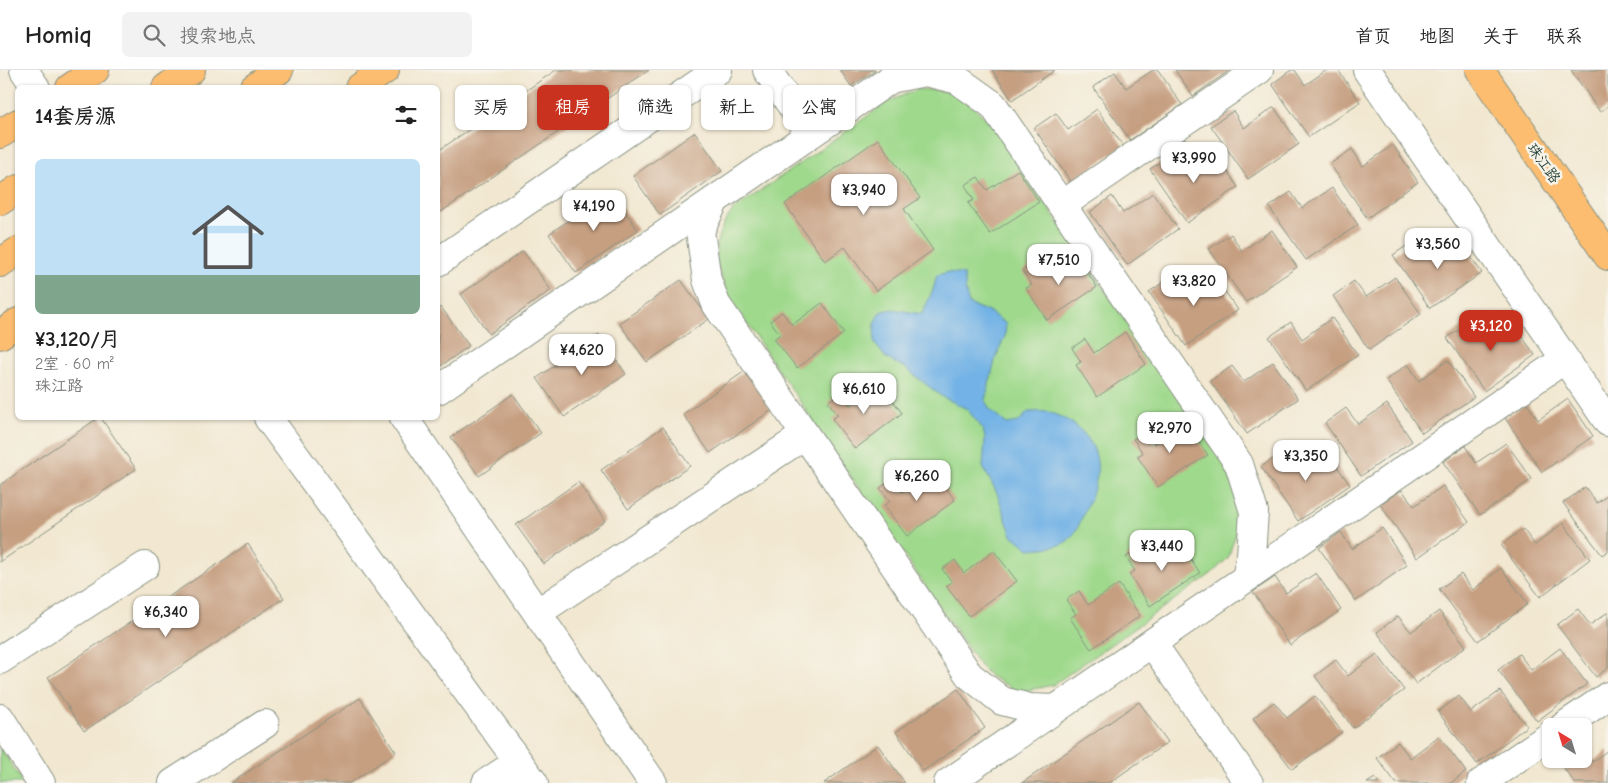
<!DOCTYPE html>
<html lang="zh">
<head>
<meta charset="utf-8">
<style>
  :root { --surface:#fff; --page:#f2f2f2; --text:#222; --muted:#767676; --line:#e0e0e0; --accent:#c8321e }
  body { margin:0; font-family:"Comic Neue","LXGW WenKai TC",sans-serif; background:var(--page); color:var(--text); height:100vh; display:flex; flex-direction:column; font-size:19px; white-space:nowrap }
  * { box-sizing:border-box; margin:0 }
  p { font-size:16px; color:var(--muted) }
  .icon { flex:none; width:28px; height:28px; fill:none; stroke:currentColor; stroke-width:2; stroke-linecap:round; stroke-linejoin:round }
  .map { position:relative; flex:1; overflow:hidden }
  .panel { position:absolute; left:15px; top:15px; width:425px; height:335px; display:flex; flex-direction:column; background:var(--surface); border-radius:8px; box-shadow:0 1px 4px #0004 }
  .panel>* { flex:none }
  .top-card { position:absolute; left:455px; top:15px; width:475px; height:45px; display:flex; gap:10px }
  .needle { width:32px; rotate:322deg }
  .controls { position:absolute; left:1542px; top:648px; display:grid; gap:10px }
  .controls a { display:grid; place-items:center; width:50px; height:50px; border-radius:8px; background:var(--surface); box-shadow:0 1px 4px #0004; font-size:25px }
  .price { position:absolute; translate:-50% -42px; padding:0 11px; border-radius:10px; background:#fff; color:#222; font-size:16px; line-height:32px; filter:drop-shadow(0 1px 2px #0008) }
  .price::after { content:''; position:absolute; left:50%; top:30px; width:15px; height:11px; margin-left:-8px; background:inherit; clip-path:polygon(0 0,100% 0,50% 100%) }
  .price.selected { background:var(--accent); color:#fff }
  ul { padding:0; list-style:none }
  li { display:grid; align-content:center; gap:10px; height:265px; padding:0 20px }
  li+li { border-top:1px solid var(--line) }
  li span { display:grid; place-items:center; height:155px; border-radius:8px; color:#555 }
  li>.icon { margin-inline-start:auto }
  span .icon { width:90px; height:90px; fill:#fffc; stroke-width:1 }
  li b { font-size:21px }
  h2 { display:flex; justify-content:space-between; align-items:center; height:60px; padding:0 20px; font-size:21px }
  .chip { padding:0 18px; border-radius:8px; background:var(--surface); box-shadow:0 1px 4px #0004; font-size:18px; line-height:45px }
  .chip.selected { background:var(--accent); color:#fff }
  header { display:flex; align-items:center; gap:30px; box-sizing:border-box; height:70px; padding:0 25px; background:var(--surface); border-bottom:1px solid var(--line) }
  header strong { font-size:24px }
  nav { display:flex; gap:28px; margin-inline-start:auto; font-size:18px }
  .search { width:350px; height:45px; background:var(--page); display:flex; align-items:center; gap:12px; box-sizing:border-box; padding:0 18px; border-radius:8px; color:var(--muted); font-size:19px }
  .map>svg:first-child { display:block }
  .green { fill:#9fd98c; stroke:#5f8b60 }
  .water { fill:#72b2e6; stroke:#48788d }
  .building { fill:#c69f81 }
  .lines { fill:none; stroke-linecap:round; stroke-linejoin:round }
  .minor-casing { stroke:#889282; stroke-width:30 }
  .major-casing { stroke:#889282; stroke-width:30 }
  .minor { stroke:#fff; stroke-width:28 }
  .major { stroke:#fcbd6f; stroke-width:28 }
  .labels { text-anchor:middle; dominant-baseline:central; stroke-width:5; stroke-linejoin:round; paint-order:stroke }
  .street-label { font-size:15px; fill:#1f3d34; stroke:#f7f3e8 }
</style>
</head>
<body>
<header>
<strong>Homiq</strong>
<div class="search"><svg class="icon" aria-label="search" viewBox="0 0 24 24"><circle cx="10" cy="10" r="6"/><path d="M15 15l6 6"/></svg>搜索地点</div>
<nav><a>首页</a><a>地图</a><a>关于</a><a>联系</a></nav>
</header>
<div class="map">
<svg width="1608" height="713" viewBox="0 0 1608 713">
  <rect width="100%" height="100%" fill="#f7f3e8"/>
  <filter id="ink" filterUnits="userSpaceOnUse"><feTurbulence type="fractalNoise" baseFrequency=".02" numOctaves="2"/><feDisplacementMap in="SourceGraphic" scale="10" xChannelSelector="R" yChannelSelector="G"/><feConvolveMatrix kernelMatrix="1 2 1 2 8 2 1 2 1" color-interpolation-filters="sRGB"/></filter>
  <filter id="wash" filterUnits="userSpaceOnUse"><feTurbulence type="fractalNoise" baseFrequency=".0096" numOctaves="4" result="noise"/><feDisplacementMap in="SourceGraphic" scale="20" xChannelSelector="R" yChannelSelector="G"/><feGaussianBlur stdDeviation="1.12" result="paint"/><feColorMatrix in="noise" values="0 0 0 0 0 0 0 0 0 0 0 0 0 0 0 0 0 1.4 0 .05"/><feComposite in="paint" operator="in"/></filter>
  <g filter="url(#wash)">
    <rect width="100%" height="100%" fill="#f2e8d1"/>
    <path class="green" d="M919,19L956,22L989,51L1225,396L1235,420L1239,454L1228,488L1211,504L1053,615L1019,622L990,606L980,596L730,229C715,193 707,175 733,140L889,31Z
      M0,677L23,713H0Z"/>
    <path class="water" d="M949,202L964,205L966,223L969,234L991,243L1006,254L1005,266L996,287L985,330L990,340L1007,354L1019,352L1028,342C1034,342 1041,341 1047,342C1077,350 1101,373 1097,405C1095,420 1089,432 1083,445C1079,455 1074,468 1064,473C1053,478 1041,478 1029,479L1012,465L1006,450L997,423L983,397L985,368L983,359L967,339L941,326L904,297L887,289L875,274L874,257L880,242L892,239L922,244L933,220L937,205Z"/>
    <g id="blocks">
      <path class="building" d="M556,0H649L438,144V81Z
        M840,0H876L851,16Z
        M992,0H1055L1012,30Z
        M1153,0H1158L1182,35L1130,70L1093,17L1115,2L1126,18Z
        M1175,0H1230L1193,26Z
        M1291,0H1295L1305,15L1327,0H1338L1360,32L1309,67L1272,14Z
        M1571,0H1608V36L1600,42Z
        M1274,37L1299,74L1248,109L1211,56L1233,41L1244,58Z
        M1097,39L1123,76L1071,112L1034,58L1056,43L1068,60Z
        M695,62L722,101L660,145L633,106Z
        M878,69L920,128L904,139L933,180L876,221L845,177L825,191L785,134Z
        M1393,75L1418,112L1367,148L1330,94L1352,79L1363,96Z
        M1213,80L1238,117L1187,153L1150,99L1172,84L1184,100Z
        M1018,100L1039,132L990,164L968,133L974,130L965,115L978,107L987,120Z
        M1332,118L1358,155L1306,190L1269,137L1291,122L1302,138Z
        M611,121L638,160L576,203L549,164Z
        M1153,123L1178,159L1127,195L1090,142L1112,126L1123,143Z
        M1272,160L1297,197L1246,232L1209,179L1231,164L1242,181Z
        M1456,166L1482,203L1430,238L1393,185L1415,170L1427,187Z
        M523,181L551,220L489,264L461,224Z
        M1076,185L1097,217L1047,250L1026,218L1032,215L1022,201L1035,192L1045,206Z
        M1212,203L1238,240L1186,276L1149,222L1171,207L1183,224Z
        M1395,207L1421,244L1369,280L1333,226L1354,211L1366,227Z
        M681,210L709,249L647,292L619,253Z
        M822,233L844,263L797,298L774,269L780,264L770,251L782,242L792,255Z
        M441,237L469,276L438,298V239Z
        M1332,248L1358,285L1306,321L1269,267L1291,252L1302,269Z
        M1510,249L1535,285L1484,321L1447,268L1469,253L1481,269Z
        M1125,262L1146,294L1097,327L1076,295L1081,292L1072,278L1085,269L1094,283Z
        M599,265L626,304L564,347L537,308Z
        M1448,290L1474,327L1422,363L1386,310L1408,294L1419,311Z
        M1273,292L1298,329L1247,364L1210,311L1232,296L1244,312Z
        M745,301L772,340L710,383L683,344Z
        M880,313L902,343L855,379L832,349L838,345L828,332L840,322L850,335Z
        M513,324L541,363L479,406L451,367Z
        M1568,329L1593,366L1542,402L1505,348L1527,333L1538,350Z
        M1387,334L1412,371L1361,406L1325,353L1346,338L1358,354Z
        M98,348H101L136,399L0,492V415Z
        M1186,353L1208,385L1158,417L1137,386L1143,383L1133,369L1147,360L1155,374Z
        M663,357L690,396L628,439L601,400Z
        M1506,373L1532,409L1480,445L1443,392L1465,376L1476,393Z
        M1324,378L1350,415L1298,451L1261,397L1283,382L1295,399Z
        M932,400L955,430L907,466L884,436L890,431L880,418L893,409L902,422Z
        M578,412L605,451L544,494L516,455Z
        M1443,416L1469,452L1417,488L1380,434L1402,420L1414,436Z
        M1585,417L1597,433L1608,425V481L1602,485L1563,433Z
        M1563,453L1590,489L1540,527L1501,475L1523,459L1535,475Z
        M1382,458L1407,495L1356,531L1319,478L1341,462L1352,479Z
        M1179,471L1200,503L1150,536L1129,504L1135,501L1126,487L1138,479L1148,492Z
        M248,474L284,528L84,661L48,607Z
        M994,481L1017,511L969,546L946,516L952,512L942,499L955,490L964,503Z
        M1501,498L1528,534L1478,571L1439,519L1461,504L1473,520Z
        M1316,503L1341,540L1290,575L1253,522L1275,507L1286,523Z
        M1119,514L1140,546L1091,579L1070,548L1076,544L1066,530L1079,521L1088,535Z
        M1578,539L1590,555L1608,542V598L1596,607L1557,555Z
        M1439,541L1466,576L1416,614L1377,562L1398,546L1411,562Z
        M1560,578L1587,614L1537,651L1498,600L1519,584L1531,600Z
        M1377,584L1404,620L1353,658L1315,606L1336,590L1348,606Z
        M958,619L985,658L923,701L896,662Z
        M1500,621L1527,656L1477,694L1438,642L1459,626L1471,642Z
        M1315,626L1342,662L1292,699L1253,648L1274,632L1287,648Z
        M360,628L396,682L350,713H231Z
        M1139,632L1168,672L1109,713H1022Z
        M1439,666L1466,702L1451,713H1396L1377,688L1398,672L1410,688Z
        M878,675L905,713H824Z
        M1608,680V713H1575L1559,692L1563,689H1584V681L1592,692Z
        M1375,708L1379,713H1367Z"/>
    </g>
  </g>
  <g filter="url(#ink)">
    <use href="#blocks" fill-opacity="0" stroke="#889282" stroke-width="1"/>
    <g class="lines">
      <defs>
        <path id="minor" d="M24,0L36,18
          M767,0L811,64
          M1367,0L1608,352
          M890,9L925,2L958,10L993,35L1239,394L1254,442L1251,485L1246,508
          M715,130L700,161L707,210L716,234L969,605L1002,631L1030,638L1056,639
          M1062,135L1259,0
          M438,192L718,0
          M438,320L904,0
          M268,348L534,713
          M404,348L653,713
          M537,543L805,365
          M1152,573L1249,713
          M0,590L145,496
          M0,648L41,713
          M1564,656L1608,626
          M173,713L265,654
          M486,713L518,692
          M948,713L1565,289
          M1481,713L1551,665"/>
        <path id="major" d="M1480,0L1608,186
          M70,18L95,0
          M166,18L191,0
          M254,18L279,0
          M359,18L385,0
          M0,64L18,53
          M0,131L18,119
          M0,193L18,181
          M0,265L18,252"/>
      </defs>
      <use href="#minor" class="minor-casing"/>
      <use href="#major" class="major-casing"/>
      <use href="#minor" class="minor"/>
      <use href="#major" class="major"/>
    </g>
  </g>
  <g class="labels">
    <g class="street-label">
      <text transform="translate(1544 93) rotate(55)">珠江路</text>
    </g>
  </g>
</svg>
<div class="controls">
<a><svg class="needle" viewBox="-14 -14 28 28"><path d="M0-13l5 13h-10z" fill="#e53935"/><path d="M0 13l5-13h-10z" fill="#767676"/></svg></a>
</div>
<b class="price" style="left:1194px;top:114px">¥3,990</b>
<b class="price" style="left:864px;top:146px">¥3,940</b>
<b class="price" style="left:594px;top:162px">¥4,190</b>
<b class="price" style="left:1438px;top:200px">¥3,560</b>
<b class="price" style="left:1059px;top:216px">¥7,510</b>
<b class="price" style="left:1194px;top:237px">¥3,820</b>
<b class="price selected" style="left:1491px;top:282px">¥3,120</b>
<b class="price" style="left:582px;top:306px">¥4,620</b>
<b class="price" style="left:864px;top:345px">¥6,610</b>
<b class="price" style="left:1170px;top:384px">¥2,970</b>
<b class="price" style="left:1306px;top:412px">¥3,350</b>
<b class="price" style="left:917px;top:432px">¥6,260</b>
<b class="price" style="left:1162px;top:502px">¥3,440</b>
<b class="price" style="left:166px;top:568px">¥6,340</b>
<div class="top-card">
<a class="chip">买房</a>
<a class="chip selected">租房</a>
<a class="chip">筛选</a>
<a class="chip">新上</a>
<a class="chip">公寓</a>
</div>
<section class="panel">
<h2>14套房源<svg class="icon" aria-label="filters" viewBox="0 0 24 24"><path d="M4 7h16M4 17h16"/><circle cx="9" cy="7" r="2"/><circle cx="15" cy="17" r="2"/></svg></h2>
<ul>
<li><span style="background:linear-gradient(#bfe0f5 75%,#7fa58c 0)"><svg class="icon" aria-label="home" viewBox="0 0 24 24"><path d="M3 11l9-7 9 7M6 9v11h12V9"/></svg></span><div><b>¥3,120/月</b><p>2室 · 60 m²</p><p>珠江路</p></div></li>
</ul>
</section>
</div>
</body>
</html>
